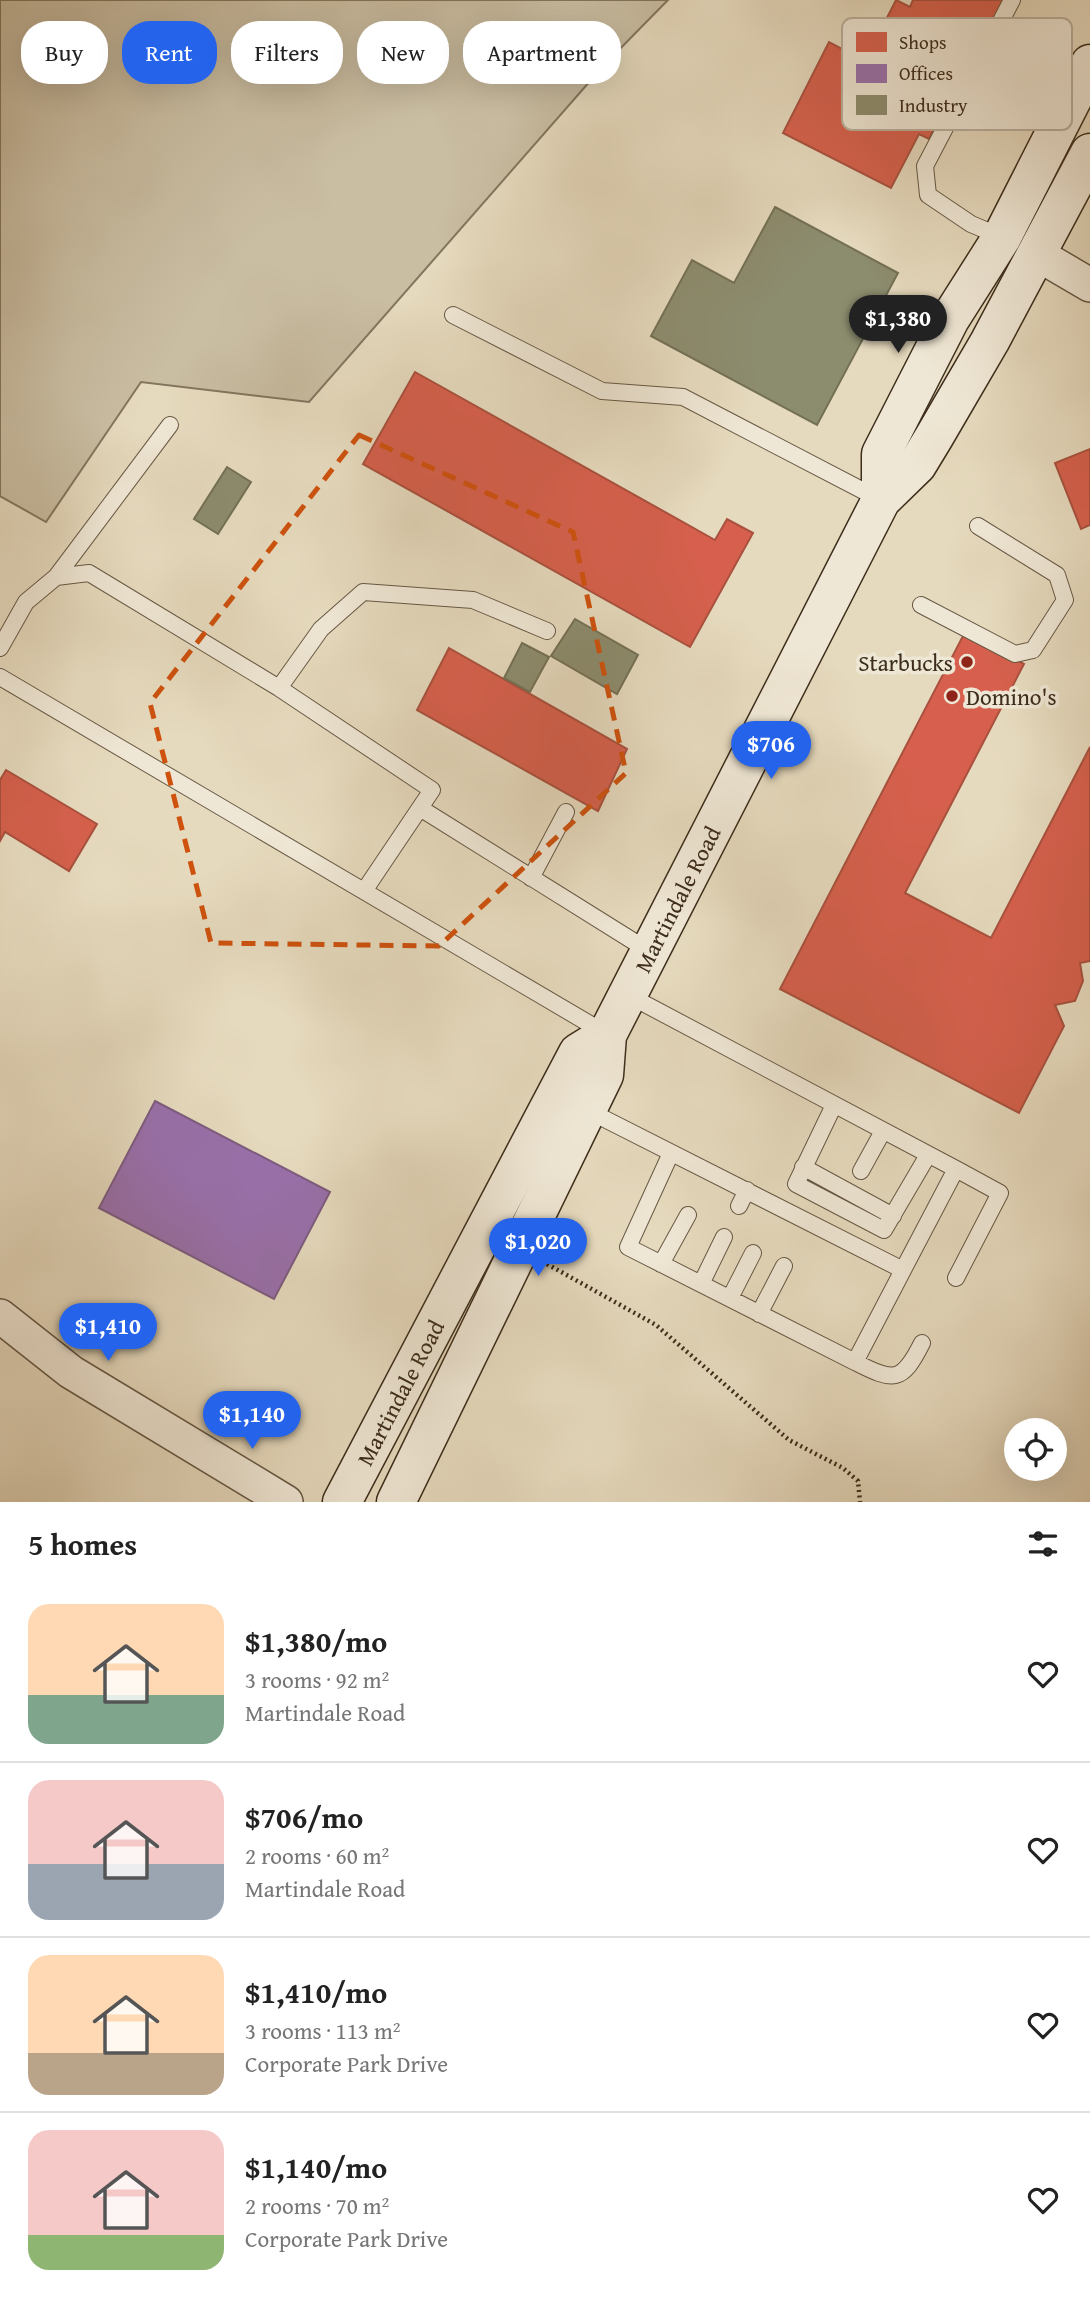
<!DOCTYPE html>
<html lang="en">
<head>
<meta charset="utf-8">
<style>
  :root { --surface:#fff; --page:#f6f6f6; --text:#222; --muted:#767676; --line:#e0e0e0; --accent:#2563eb }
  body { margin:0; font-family:"Gentium Book Plus",serif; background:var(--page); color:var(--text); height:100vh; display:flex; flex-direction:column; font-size:26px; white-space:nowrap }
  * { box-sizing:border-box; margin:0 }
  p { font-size:23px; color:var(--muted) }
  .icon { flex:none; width:38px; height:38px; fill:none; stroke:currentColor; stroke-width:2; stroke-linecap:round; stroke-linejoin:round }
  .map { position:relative; height:1502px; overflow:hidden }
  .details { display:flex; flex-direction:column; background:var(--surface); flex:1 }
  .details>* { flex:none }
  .banner { position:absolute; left:21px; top:21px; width:700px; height:63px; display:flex; gap:14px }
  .controls { position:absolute; left:1004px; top:1418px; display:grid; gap:14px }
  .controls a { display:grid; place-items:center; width:63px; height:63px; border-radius:50%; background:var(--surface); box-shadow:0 7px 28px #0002; font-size:35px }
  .price { position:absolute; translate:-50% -60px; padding:0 16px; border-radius:24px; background:var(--accent); color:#fff; font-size:23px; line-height:46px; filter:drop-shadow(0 2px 4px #0008) }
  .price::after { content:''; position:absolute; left:50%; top:42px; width:21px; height:16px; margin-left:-10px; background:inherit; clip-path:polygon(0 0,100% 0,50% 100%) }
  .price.current { background:#222; color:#fff }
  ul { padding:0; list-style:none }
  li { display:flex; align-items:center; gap:21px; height:175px; padding:0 28px }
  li+li { border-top:2px solid var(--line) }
  li span { display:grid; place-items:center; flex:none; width:196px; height:140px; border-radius:21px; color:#555 }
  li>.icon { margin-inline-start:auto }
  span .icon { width:84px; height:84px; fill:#fffc; stroke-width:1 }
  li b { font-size:30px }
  h2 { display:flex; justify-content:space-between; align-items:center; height:84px; padding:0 28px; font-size:30px }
  .pill { padding:0 24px; border-radius:28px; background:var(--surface); box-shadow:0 7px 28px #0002; font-size:24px; line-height:63px }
  .pill.current { background:var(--accent); color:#fff }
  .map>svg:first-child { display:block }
  .green { fill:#c9bda2; stroke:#83755e; stroke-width:2 }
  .shops { fill:#d6604d; stroke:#a8513e; stroke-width:2 }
  .offices { fill:#9970ab; stroke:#7d5c80; stroke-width:2 }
  .industry { fill:#8c8c6e; stroke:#747055; stroke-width:2 }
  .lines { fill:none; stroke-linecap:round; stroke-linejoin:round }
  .service-casing { stroke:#675844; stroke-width:18 }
  .minor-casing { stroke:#675844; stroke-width:36 }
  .secondary-casing { stroke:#3d2d1b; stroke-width:41 }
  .path { stroke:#3d2d1b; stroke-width:4.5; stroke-dasharray:2 3.5; stroke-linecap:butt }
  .service { stroke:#efe7d5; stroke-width:16 }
  .minor { stroke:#efe7d5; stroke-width:33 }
  .secondary { stroke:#efe7d5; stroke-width:38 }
  .marked { fill:none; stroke:#ce520e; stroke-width:5; stroke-dasharray:14 9; stroke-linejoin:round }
  .poi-dot { fill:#8f2418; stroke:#efe7d5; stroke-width:2.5 }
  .labels { text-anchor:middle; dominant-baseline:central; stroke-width:7; stroke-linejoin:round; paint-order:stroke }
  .poi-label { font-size:23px; fill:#3d2d1b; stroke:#efe7d5; text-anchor:end }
  .street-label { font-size:23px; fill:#3d2d1b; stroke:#efe7d5 }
  .key { fill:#efe7d5; stroke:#baaf9d; stroke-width:2 }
  .key-label { font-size:19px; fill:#3d2d1b }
</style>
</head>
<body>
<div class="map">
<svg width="1090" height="1502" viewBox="0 0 1090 1502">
  <rect width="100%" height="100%" fill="#e6dabe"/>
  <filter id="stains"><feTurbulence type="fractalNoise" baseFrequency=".00286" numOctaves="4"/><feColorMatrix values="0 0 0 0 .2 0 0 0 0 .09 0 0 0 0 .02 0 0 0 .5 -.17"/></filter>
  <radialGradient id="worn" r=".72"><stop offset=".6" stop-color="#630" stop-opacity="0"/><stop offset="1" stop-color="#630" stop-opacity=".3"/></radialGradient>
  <path class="green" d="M0,0H668L605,64L309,402L141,382L46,522L0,496Z"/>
  <path class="shops" d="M896,0L910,7L913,0H1007L952,110L946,106L929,139L919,134L891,188L783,133L829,42L865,61Z
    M415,372L715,540L727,519L753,533L690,647L363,464Z
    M1090,449V525L1081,529L1055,463Z
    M965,632L1024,664L905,893L991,938L1090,747V961L1080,963L1083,981L1075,1001L1055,1005L1064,1026L1019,1113L780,989Z
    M449,648L627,749L598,811L417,710Z
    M6,770L97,824L69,871L5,832L0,841V780Z"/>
  <path class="offices" d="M155,1101L330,1192L274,1299L99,1208Z"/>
  <path class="industry" d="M775,207L898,273L817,425L651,336L692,260L734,283Z
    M227,467L251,482L218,534L194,519Z
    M575,619L638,655L617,694L551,656Z
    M522,643L549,657L530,692L504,678Z"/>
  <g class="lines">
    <defs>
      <path id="service" d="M1002,237L971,224L928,195L925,166L1012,0
        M453,315L602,391L683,397L879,499
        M56,577L170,425
        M921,605L1015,654L1033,650L1065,600L1057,575L978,526
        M0,648L26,602L56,577L89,573L279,688L432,790L364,891
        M0,677L605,1033
        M279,688L321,629L363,592L473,600L547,631
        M420,808L649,951
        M531,878L566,812
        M628,995L956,1169L903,1270
        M834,1105L796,1184L884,1230L928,1155
        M587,1110L903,1270L855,1362L628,1247L671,1153
        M803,1167L893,1216
        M956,1169L1000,1193L956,1278
        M861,1171L883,1131
        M739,1206L747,1190
        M661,1264L688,1215
        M701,1284L724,1237
        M730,1298L753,1253
        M759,1314L784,1266
        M855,1362C894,1382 902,1383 922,1343"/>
      <path id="minor" d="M1037,254L1090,285
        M0,1316L71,1372L286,1502"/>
      <g id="secondary">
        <path d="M881,500V454L950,319L1002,237L1090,64"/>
        <path id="s1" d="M342,1502L578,1053L607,1035"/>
        <path id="s2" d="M396,1502L604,1075L607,1035L881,500L917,465L934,437L990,341L1090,153"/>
      </g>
    </defs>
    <use href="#service" class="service-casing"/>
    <use href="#minor" class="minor-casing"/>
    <use href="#secondary" class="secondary-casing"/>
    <path class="path" d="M547,1264L656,1325L789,1440L843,1468L858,1481L860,1502"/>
    <use href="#service" class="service"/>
    <use href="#minor" class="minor"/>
    <use href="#secondary" class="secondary"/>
  </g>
  <path class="marked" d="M359,435L573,532L626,773L439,946L211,943L150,703Z"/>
  <g class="poi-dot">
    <circle cx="967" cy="662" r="7"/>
    <circle cx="952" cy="696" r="7"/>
  </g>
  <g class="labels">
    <g class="poi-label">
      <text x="953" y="662">Starbucks</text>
      <text x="966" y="696" text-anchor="start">Domino's</text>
    </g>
    <g class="street-label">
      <text stroke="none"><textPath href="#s2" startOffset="668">Martindale Road</textPath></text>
      <text stroke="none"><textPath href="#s1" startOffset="124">Martindale Road</textPath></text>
    </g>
  </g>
  <rect x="842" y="18" width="230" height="112" rx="10" class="key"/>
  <rect x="856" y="32" width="31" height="20" fill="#d6604d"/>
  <rect x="856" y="64" width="31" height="19" fill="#9970ab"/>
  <rect x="856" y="95" width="31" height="20" fill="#8c8c6e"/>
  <g class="key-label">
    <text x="899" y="49">Shops</text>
    <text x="899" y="80">Offices</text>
    <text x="899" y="112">Industry</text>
  </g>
  <rect width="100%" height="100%" filter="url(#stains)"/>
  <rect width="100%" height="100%" fill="url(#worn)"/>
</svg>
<div class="controls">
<a><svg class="icon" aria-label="locate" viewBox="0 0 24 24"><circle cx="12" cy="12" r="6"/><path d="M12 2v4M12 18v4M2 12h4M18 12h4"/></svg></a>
</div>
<b class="price current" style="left:898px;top:355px">$1,380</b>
<b class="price" style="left:771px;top:781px">$706</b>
<b class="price" style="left:538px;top:1278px">$1,020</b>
<b class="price" style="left:108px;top:1363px">$1,410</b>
<b class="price" style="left:252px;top:1451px">$1,140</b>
<div class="banner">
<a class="pill">Buy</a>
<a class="pill current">Rent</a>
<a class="pill">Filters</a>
<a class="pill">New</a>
<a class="pill">Apartment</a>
</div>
</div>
<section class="details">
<h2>5 homes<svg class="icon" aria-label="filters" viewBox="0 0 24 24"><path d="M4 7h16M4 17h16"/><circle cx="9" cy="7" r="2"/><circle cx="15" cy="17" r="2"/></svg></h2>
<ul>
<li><span style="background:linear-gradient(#ffd9b3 65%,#7fa58c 0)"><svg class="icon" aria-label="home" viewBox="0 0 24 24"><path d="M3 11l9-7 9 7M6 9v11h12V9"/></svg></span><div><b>$1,380/mo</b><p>3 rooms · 92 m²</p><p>Martindale Road</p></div><svg class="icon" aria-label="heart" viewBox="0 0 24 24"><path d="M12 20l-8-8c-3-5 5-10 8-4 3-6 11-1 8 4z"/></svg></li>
<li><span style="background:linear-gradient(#f6c9c9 60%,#9aa5b1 0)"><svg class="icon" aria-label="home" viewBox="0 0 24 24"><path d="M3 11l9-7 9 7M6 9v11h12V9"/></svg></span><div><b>$706/mo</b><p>2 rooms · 60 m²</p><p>Martindale Road</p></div><svg class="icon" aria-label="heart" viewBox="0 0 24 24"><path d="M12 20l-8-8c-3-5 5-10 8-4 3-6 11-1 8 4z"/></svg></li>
<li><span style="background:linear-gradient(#ffd9b3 70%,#b9a48a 0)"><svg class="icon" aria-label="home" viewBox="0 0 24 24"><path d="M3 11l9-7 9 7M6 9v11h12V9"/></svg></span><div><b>$1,410/mo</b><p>3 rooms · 113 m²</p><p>Corporate Park Drive</p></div><svg class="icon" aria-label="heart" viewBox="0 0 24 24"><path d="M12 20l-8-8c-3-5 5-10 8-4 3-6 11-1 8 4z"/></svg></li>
<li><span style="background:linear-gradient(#f6c9c9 75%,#8fb573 0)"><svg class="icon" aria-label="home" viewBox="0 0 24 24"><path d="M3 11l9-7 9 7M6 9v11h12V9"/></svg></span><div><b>$1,140/mo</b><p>2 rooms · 70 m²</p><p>Corporate Park Drive</p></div><svg class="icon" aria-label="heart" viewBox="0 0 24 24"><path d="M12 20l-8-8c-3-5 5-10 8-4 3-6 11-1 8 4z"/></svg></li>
</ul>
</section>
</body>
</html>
